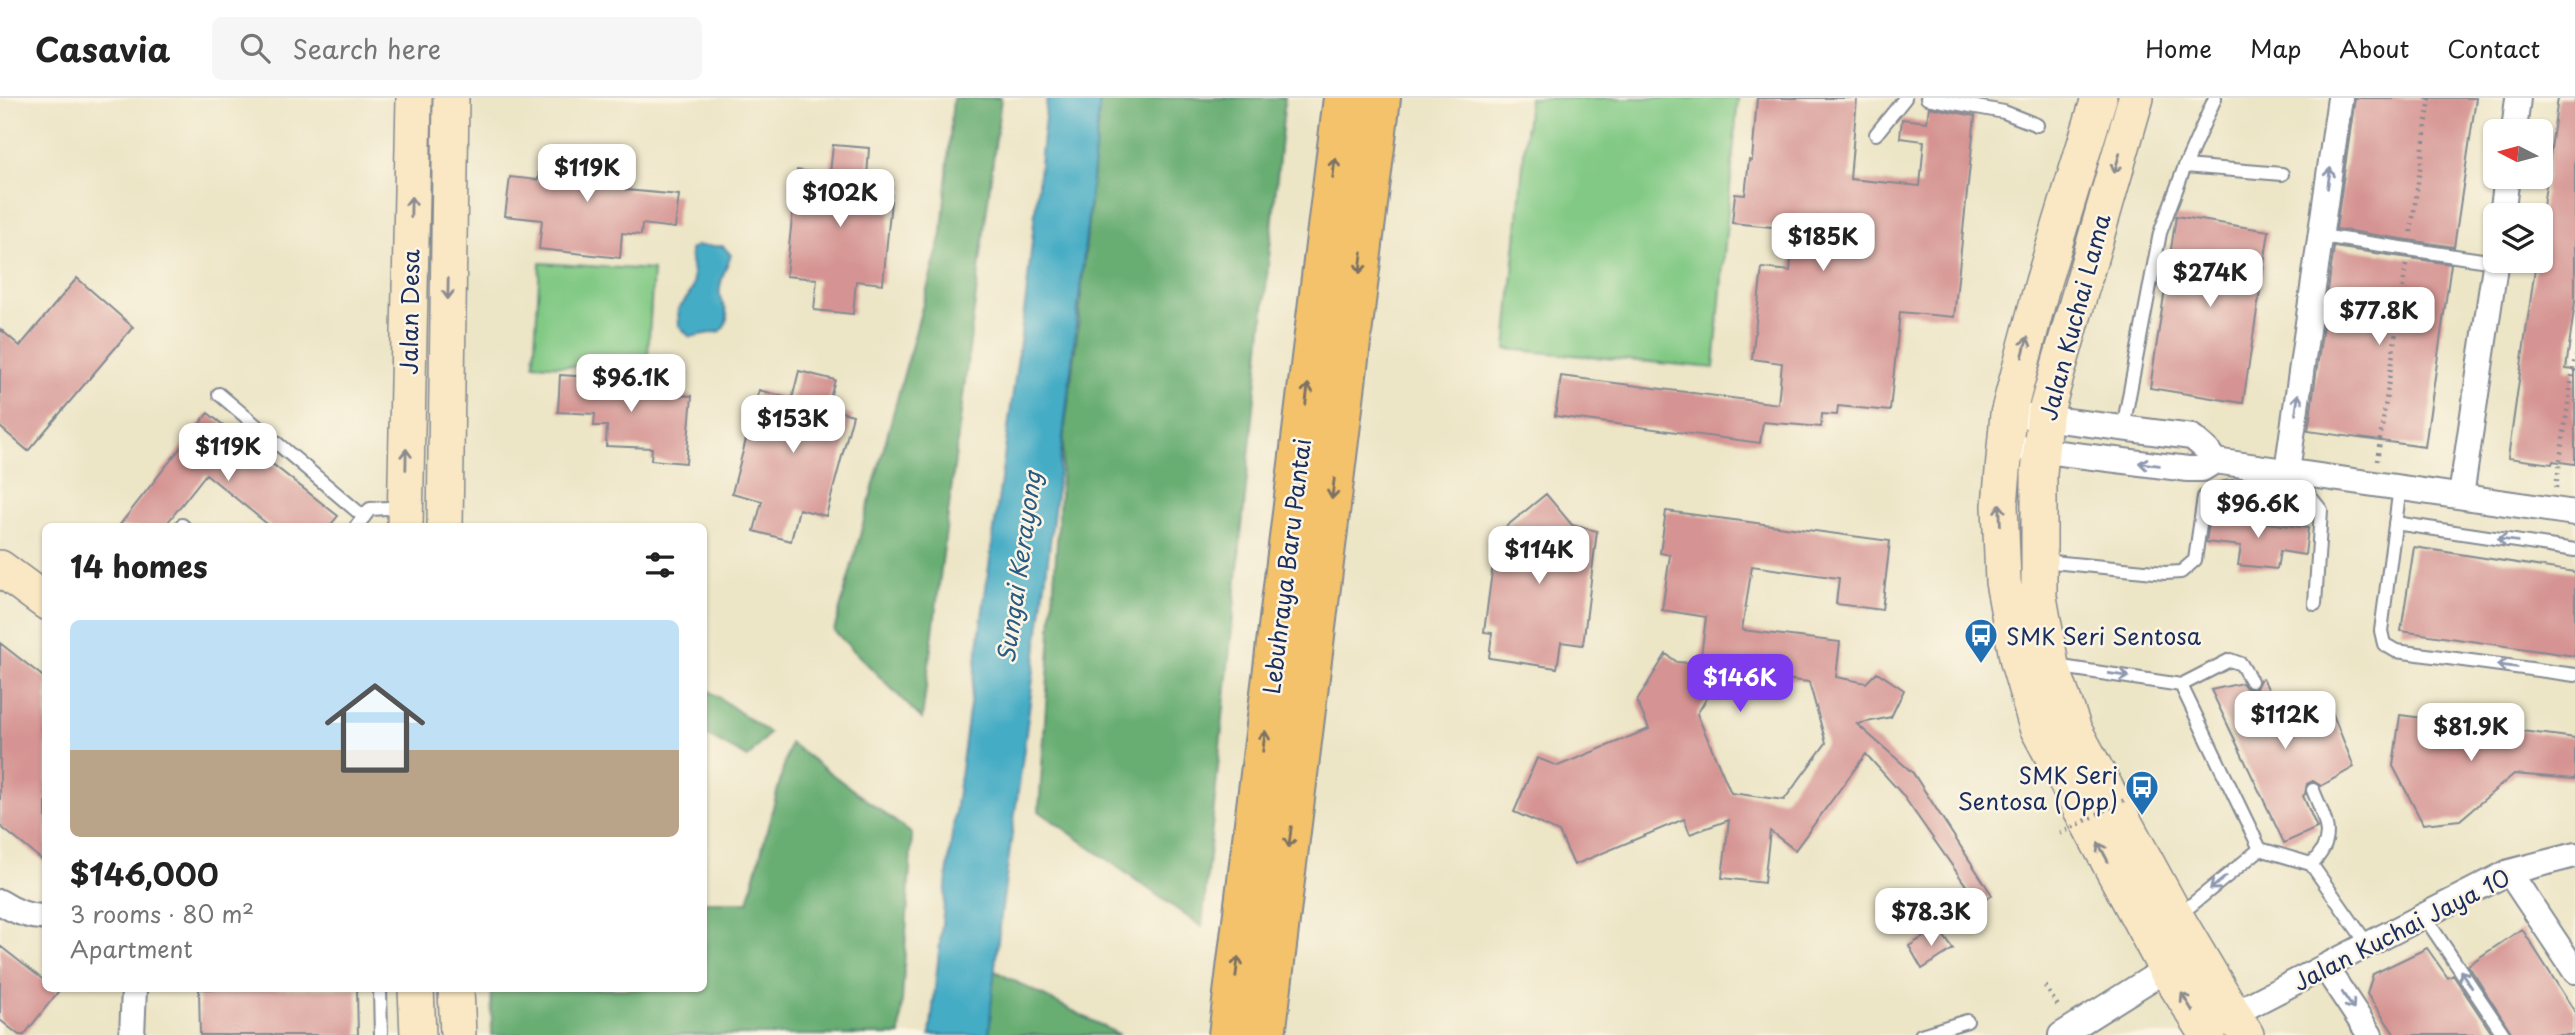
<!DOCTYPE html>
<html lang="en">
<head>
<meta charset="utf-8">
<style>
  :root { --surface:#fff; --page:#f6f6f6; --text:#222; --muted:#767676; --line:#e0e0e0; --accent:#7c3aed }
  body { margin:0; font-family:"Playpen Sans",sans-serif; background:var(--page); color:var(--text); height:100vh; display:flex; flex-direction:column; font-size:26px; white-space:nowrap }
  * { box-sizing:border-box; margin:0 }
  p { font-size:23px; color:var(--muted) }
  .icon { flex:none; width:38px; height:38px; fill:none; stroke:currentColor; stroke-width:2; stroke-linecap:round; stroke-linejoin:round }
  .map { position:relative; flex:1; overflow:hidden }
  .sheet { position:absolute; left:42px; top:425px; width:665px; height:469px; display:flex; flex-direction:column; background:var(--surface); border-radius:10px; box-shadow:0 2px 5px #0004 }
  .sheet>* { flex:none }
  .needle { width:46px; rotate:276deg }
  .buttons { position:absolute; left:2483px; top:21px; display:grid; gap:14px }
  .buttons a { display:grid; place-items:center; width:70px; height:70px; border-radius:10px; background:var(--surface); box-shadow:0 2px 5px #0004; font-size:35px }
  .price { position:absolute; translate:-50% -60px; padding:0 16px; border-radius:14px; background:#fff; color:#222; font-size:23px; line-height:46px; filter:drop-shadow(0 2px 4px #0008) }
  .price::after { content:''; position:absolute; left:50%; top:42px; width:21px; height:16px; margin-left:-10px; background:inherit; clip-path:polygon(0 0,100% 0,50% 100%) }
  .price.active { background:var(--accent); color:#fff }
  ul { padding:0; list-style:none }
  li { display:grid; align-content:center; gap:14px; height:371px; padding:0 28px }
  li+li { border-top:2px solid var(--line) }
  li span { display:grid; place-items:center; height:217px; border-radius:10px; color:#555 }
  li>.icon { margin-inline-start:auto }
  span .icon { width:126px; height:126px; fill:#fffc; stroke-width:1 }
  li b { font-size:30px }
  h2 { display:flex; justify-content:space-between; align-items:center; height:84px; padding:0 28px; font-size:30px }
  header { display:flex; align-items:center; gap:42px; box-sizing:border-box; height:98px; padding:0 35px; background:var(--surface); border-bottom:2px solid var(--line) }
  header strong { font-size:33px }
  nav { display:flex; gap:38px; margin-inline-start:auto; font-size:24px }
  .search { width:490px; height:63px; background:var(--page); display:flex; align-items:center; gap:18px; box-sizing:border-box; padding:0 24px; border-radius:10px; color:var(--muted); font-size:26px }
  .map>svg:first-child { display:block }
  .green { fill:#81c984; stroke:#4e7c71; stroke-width:2 }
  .forest { fill:#68ad72; stroke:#426e68; stroke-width:2 }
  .water { fill:#45acc5; stroke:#306e92; stroke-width:2 }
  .building { fill:#d59493; fill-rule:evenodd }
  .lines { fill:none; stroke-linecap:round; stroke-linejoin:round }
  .lane-casing { stroke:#848a92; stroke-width:16 }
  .street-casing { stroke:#848a92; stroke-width:28 }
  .secondary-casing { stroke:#848a92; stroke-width:38 }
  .highway-casing { stroke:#848a92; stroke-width:42 }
  .path { stroke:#848a92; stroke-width:4.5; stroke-dasharray:2 5; stroke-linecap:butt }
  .lane { stroke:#fff; stroke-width:12 }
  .street { stroke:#fff; stroke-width:24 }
  .secondary { stroke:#fae7c3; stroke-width:35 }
  .highway { stroke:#f3c26a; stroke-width:38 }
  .path-bridge { stroke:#848a92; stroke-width:4.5; stroke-dasharray:2 5; stroke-linecap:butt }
  .oneway { stroke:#8a8b90 }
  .oneway2 { stroke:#7c7163 }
  .oneway3 { stroke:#8d97ae }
  .labels { text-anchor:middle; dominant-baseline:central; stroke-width:5; stroke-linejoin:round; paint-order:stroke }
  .street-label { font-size:23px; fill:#1b2f5e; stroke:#fcf5e5 }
  .poi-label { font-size:23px; fill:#1b2f5e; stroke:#fcf5e5; text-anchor:start }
  .water-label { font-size:24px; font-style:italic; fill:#2a5b82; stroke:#fcf5e5 }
</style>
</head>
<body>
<header>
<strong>Casavia</strong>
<div class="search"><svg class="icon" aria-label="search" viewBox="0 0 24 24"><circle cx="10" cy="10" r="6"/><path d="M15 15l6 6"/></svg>Search here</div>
<nav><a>Home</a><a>Map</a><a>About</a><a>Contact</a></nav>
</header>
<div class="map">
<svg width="2575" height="937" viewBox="0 0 2575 937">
  <rect width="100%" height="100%" fill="#fcf5e5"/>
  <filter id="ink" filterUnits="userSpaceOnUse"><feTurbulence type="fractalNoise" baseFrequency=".0143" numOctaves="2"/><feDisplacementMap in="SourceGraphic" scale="14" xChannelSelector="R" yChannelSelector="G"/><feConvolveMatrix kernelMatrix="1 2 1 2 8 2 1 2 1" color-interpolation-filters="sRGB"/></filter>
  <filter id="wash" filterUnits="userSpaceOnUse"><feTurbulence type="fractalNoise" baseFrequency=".00686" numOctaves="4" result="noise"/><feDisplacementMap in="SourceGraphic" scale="28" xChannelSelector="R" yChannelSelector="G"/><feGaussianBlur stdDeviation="1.57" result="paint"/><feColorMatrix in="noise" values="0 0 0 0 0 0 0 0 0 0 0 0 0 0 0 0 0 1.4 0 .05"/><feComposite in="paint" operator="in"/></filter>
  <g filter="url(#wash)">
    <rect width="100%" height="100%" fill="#ece5c6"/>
    <path class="green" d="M1529,0H1738L1714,270L1506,251Z
      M540,165L653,172L647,273L534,266Z"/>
    <path class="forest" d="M953,0H1001L922,621L834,533L942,136Z
      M1100,0H1285L1202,829L1039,713L1064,337L1078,229Z
      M704,589L769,635L748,660L704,636Z
      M790,645L912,736L900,937H492L491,891H704V804H748Z
      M993,872L1120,937H989Z"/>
    <path class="water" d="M1047,0H1100C1080,210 1054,418 1027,627C1014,730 996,833 989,937H930L950,751L1026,200Z
      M696,148H723L731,157C727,167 721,179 720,190C717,210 737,212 721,233L690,239L679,228L678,211C702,184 692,184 690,152Z"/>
    <g id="blocks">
      <path class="building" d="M1757,0H1857L1850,81L1920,88L1924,43L1900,40L1902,21L1927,24L1929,9L1975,18L1954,219L1900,214L1890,313L1838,308L1837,317L1822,316L1821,329L1763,324L1760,345L1555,318L1561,278L1778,306L1782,265L1752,261L1762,170L1790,173L1794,131L1732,125L1735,96L1745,97L1749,62L1752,63Z
        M2355,0H2476L2454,149L2336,131Z
        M2558,0H2575V204L2566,271L2575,272V366L2553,363L2552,366L2508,360L2536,163H2541V123Z
        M833,47L869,50L867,79L893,82L883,186L856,183L853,216L814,212L817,181L786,178L797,72L830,76Z
        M541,53L629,61L626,92L679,97L675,130L642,126L641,137L622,135L620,160L539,151L542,122L505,118L510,79L538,82Z
        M2176,118L2269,133L2243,305L2150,290Z
        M2334,149L2451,166L2425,349L2308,333Z
        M77,180L133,229L28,353L0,329V231L20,248Z
        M799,273L835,282L827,310L853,317L826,418L799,411L791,443L754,433L762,403L732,395L759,292L792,301Z
        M560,277L650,283V295L692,298L686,365L651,362L652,350L606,348L607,328H594L595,316L558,314Z
        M208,315L338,418L329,429H271L206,376L164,429H118Z
        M1546,396L1572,427L1597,433L1583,547L1561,544L1557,570L1489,560L1492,535L1484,534L1497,436Z
        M1666,413L1890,443L1882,512L1836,506L1839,480L1752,468L1742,532L1840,544L1836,579L1866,585L1877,574L1904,592L1891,619L1857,626L1913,675L1992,797L1979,806L1902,696L1866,656L1795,752L1770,733L1764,785L1722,780L1729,722L1690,736L1684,721L1574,767L1559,734L1514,714L1537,660L1558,668L1649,631L1637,603L1666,556L1677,564L1700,566L1706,519L1662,512L1670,457L1660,455ZM1723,574L1809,584L1826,645L1784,702L1731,695L1697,616Z
        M2210,418L2308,430L2305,457L2280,453L2277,471L2238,467L2241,448L2206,444Z
        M2414,449L2575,474V558L2401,533Z
        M0,545L46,581V765L0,728Z
        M2263,581L2281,615L2326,599L2354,669L2321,688L2313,683L2307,686L2305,696L2303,698L2317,730L2284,745L2211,592L2242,585L2246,590L2252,592L2256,590L2260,582Z
        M2400,617L2575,640V681L2514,676L2460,722L2423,726L2393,668Z
        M1938,830L1953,851L1922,871L1909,848Z
        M2522,831L2575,914V937H2513L2468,867Z
        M0,848L46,884V891H54L58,894L24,937H19L0,922Z
        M2427,850L2448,880L2453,877L2493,937H2395L2367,896L2373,876Z
        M199,891H357L358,937H200Z"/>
    </g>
  </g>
  <g filter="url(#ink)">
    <use href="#blocks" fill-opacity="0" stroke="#848a92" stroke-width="2"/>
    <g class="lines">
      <defs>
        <path id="lane" d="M1927,0L2004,14L2037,27
          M1876,36L1905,0
          M2185,68L2215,0
          M2321,138L2495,164
          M219,296L364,419
          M2123,330L2160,135L2185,68L2282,76
          M2400,389L2381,533L2384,546L2396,553L2575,577
          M2395,425L2575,452
          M182,427L184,429
          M356,429L370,411L405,409
          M2042,463L2165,475L2181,474L2195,462L2204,399C2228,379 2279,393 2309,397L2321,412L2315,506
          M2055,568L2181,587L2260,751L2311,766L2368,847
          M2181,587L2230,562L2241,566L2251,583
          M2311,766C2338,741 2325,722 2313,692
          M2179,817L2260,751
          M2424,818L2504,937
          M380,891L381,937
          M1921,937L1967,923"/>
        <path id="street" d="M2514,33L2518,0
          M2502,117L2507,79
          M2028,318L2192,339L2206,351L2215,363
          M2004,348L2188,371H2202L2215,363L2575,415
          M2287,373L2340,0
          M2461,398L2496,161
          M2509,774L2575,873
          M0,804C14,813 29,820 46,819
          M2325,869L2370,937
          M2233,916L2509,774L2575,757
          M132,937L134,891
          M2061,937L2179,863"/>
        <path id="secondary" d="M2099,0L2043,184L2008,316L2000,407L2003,484L2018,564L2037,629L2166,871L2208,937
          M2136,0L2044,320L2039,376V499L2051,567L2074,632L2176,819L2246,937
          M405,429L414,0
          M445,429L451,0
          M0,470L46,504
          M416,891L418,937
          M456,891L458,937"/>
        <path id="highway" d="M1228,937L1343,0
          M1266,937L1381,0"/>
      </defs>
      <use href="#lane" class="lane-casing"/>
      <use href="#street" class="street-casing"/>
      <use href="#secondary" class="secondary-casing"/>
      <use href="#highway" class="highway-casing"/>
      <path class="path" d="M2411,134L2430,0
        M2377,363L2406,167
        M2556,390L2575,258
        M2045,888L2060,911"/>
      <use href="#lane" class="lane"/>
      <use href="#street" class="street"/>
      <use href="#secondary" class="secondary"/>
      <use href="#highway" class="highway"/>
      <path class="path-bridge" d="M2060,736L2134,697"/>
    </g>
    <defs><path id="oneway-shaft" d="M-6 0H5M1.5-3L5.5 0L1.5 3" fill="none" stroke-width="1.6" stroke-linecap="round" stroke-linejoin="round" transform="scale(1.75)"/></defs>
    <g class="oneway">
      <use href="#oneway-shaft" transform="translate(2117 65) rotate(106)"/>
      <use href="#oneway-shaft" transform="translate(411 109) rotate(-89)"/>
      <use href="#oneway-shaft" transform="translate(448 191) rotate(91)"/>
      <use href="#oneway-shaft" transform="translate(2025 249) rotate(-75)"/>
      <use href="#oneway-shaft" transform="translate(406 361) rotate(-89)"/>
      <use href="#oneway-shaft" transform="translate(2000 416) rotate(-92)"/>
      <use href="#oneway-shaft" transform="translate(2103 754) rotate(-118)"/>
      <use href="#oneway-shaft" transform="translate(2187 904) rotate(-122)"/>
    </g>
    <g class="oneway2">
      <use href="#oneway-shaft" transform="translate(1334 70) rotate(-83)"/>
      <use href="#oneway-shaft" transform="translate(1361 165) rotate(97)"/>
      <use href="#oneway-shaft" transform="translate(1307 296) rotate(-83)"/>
      <use href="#oneway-shaft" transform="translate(1333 391) rotate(97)"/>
      <use href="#oneway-shaft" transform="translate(1264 643) rotate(-83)"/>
      <use href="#oneway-shaft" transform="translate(1290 739) rotate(97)"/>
      <use href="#oneway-shaft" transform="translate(1237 869) rotate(-83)"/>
    </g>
    <g class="oneway3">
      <use href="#oneway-shaft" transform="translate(2329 80) rotate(-82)"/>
      <use href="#oneway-shaft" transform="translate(2297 306) rotate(-82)"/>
      <use href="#oneway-shaft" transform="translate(2149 366) rotate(-173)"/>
      <use href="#oneway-shaft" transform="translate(2507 442) rotate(-172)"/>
      <use href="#oneway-shaft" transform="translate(2507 568) rotate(-172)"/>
      <use href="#oneway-shaft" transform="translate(2119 577) rotate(9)"/>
      <use href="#oneway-shaft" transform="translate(2218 785) rotate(141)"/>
      <use href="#oneway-shaft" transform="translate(2466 881) rotate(-124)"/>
      <use href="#oneway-shaft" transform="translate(2348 903) rotate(56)"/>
    </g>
  </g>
  <defs>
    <symbol id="bus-pin" viewBox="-11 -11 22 30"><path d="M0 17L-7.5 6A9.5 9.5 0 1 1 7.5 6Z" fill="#1f6fb2" stroke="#fcf5e5"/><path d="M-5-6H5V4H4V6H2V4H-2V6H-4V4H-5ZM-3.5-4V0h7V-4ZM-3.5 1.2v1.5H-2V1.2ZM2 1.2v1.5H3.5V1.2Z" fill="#fff"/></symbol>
  </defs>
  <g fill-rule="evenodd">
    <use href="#bus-pin" x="1962" y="518" width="38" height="52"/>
    <use href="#bus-pin" x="2123" y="670" width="38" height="52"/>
  </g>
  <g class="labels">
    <g class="street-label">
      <text transform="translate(409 214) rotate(-89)">Jalan Desa</text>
      <text transform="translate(2074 219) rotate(-75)">Jalan Kuchai Lama</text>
      <text transform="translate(1286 468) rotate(-83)">Lebuhraya Baru Pantai</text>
      <text transform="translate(2401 831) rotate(-27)">Jalan Kuchai Jaya 10</text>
    </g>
    <g class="poi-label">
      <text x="2006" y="537">SMK Seri Sentosa</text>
      <text x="2118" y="676" text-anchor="end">SMK Seri<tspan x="2118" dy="26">Sentosa (Opp)</tspan></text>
    </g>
    <g class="water-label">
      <text transform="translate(1018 469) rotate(-82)">Sungai Kerayong</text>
    </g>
  </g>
</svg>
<div class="buttons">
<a><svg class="needle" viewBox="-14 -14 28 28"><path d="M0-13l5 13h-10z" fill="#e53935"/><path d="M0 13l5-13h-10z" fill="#767676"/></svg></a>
<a><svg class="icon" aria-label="layers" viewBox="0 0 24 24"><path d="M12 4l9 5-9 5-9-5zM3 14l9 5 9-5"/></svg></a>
</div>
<b class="price" style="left:587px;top:106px">$119K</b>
<b class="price" style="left:840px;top:131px">$102K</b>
<b class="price" style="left:1823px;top:175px">$185K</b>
<b class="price" style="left:2210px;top:211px">$274K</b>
<b class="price" style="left:2379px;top:249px">$77.8K</b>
<b class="price" style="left:631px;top:316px">$96.1K</b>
<b class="price" style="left:793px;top:357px">$153K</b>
<b class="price" style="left:228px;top:385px">$119K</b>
<b class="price" style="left:2258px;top:442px">$96.6K</b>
<b class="price" style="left:1539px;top:488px">$114K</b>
<b class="price active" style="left:1740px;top:616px">$146K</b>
<b class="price" style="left:2285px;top:653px">$112K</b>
<b class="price" style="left:2471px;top:665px">$81.9K</b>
<b class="price" style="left:1931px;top:850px">$78.3K</b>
<section class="sheet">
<h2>14 homes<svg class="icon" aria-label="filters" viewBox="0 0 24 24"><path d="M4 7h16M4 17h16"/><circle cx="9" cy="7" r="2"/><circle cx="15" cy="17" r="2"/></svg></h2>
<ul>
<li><span style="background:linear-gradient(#bfe0f5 60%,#b9a48a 0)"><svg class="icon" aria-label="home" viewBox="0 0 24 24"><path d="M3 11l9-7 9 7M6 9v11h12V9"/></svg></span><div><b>$146,000</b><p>3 rooms · 80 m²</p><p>Apartment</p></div></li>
</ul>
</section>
</div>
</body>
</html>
